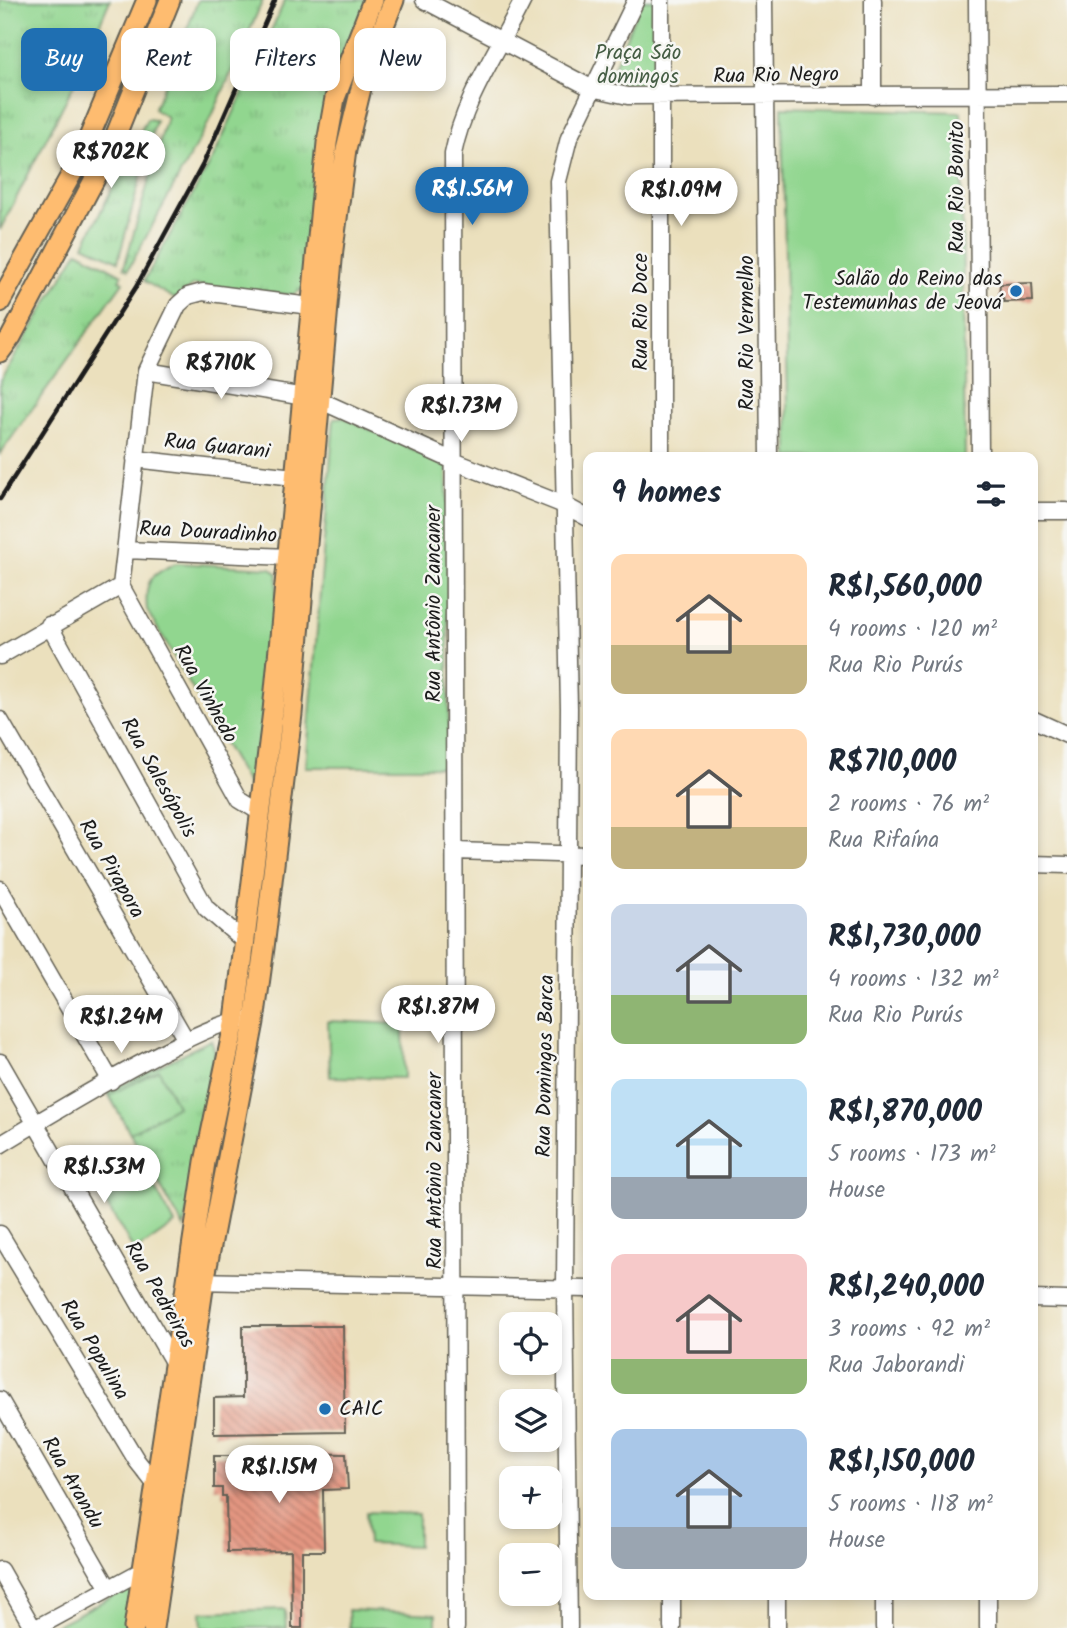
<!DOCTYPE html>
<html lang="en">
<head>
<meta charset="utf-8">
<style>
  :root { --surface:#fff; --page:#f6f6f7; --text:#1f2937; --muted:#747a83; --accent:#1f6fb2 }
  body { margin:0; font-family:Kalam,sans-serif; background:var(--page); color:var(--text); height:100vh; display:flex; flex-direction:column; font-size:26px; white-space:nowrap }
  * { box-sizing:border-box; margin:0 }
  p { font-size:23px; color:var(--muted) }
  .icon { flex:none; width:38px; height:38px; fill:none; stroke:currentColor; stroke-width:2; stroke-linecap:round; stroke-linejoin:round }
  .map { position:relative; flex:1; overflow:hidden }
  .sheet { position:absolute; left:583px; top:452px; width:455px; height:1148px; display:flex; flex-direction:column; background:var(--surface); border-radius:14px; box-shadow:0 4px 10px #0003 }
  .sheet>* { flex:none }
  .guide { position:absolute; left:21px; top:28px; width:457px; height:63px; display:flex; gap:14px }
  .fabs { position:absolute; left:499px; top:1312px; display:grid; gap:14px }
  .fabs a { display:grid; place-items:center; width:63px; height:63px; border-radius:14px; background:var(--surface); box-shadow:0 4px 10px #0003; font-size:35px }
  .price { position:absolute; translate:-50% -60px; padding:0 16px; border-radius:24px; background:#fff; color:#222; font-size:23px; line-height:46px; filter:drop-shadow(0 2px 4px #0008) }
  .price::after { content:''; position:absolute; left:50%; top:42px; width:21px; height:16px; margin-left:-10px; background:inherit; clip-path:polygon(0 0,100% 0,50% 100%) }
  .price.current { background:var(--accent); color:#fff }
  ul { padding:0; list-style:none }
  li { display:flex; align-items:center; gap:21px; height:175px; padding:0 28px }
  li span { display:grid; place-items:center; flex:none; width:196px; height:140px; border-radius:14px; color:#555 }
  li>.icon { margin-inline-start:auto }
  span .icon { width:84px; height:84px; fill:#fffc; stroke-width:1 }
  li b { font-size:30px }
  h2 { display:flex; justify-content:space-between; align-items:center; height:84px; padding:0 28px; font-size:30px }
  .tag { padding:0 24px; border-radius:14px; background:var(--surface); box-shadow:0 4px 10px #0003; font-size:24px; line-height:63px }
  .tag.current { background:var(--accent); color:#fff }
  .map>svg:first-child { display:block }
  .grass { fill:url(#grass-tufts); stroke:#567956; stroke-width:2 }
  .park { fill:#91d68f; stroke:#567956; stroke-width:2 }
  .building { fill:url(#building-back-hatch) }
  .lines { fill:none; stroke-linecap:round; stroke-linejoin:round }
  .minor-casing { stroke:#646154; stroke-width:19 }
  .major-casing { stroke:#646154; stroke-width:23 }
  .minor { stroke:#fff; stroke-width:16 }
  .major { stroke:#febc70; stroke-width:19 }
  .rail { stroke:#1c1c1c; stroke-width:4.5 }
  .poi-dot { fill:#1f6fb2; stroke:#f6f6f2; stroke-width:2.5 }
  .labels { text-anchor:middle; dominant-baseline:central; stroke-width:5; stroke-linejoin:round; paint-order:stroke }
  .park-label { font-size:21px; fill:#455d44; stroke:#f6f6f2 }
  .street-label { font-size:21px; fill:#1c1c1c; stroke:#f6f6f2 }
  .poi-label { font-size:21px; fill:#1c1c1c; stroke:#f6f6f2; text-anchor:end }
</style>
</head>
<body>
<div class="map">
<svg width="1067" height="1628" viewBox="0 0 1067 1628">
  <defs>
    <pattern id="grass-tufts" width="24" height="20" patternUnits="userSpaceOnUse" patternTransform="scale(1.75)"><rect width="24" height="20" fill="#91d68f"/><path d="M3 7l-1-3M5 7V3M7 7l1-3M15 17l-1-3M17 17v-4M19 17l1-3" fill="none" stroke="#7cb77b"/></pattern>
    <pattern id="building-back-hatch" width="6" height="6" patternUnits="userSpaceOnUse" patternTransform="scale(1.75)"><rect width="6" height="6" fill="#e49681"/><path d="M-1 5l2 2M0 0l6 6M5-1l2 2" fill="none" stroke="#b87a69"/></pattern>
  </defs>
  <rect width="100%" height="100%" fill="#f6f6f2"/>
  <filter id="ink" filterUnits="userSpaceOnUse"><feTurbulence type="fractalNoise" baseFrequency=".0143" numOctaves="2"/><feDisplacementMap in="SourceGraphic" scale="14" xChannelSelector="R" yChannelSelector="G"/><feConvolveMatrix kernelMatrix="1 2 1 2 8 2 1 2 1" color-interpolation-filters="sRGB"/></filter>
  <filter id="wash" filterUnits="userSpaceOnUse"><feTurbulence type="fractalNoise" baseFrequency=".00686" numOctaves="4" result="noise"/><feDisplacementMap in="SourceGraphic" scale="28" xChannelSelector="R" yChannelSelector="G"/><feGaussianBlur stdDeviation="1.57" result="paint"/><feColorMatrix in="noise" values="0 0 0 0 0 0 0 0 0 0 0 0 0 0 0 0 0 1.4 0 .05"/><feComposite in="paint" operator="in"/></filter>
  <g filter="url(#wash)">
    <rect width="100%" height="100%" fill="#ebe0bd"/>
    <path class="grass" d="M0,0H110L75,82L0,230Z
      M198,0H263L212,116L128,270L124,267L167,117L154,109L176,58L182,60L188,46L182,43Z
      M285,0H369L344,55L303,289L292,295L193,285L175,299L144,281L213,158Z
      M147,119L156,120L118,261L84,245Z
      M78,251L122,275L119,280L123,282L0,454V381Z
      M211,1040L215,1052L207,1083L208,1116L184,1228L107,1092Z"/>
    <path class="park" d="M641,0H657L662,90L635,89L609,79Z
      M782,107L961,112L965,457H789Z
      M343,417L447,465L449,767H306L334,418Z
      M176,563L271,568L278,574L259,789L253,791L248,785L147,610C144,581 150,575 176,563Z
      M328,1021L403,1024L404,1078L330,1077Z
      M159,1070L177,1106L130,1133L109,1095Z
      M137,1156L175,1224L135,1252L93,1182Z
      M366,1512L418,1514V1546L368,1544Z
      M130,1587L134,1590L129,1628H51Z
      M285,1609L286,1628H202L201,1612Z
      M348,1610L436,1614V1628H349Z"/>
    <g id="blocks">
      <path class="building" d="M1032,283L1033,301L1004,302L1003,298H999L1000,284Z
        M243,1326H343L345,1432L214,1434V1398L243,1397Z
        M238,1452L346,1454L348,1489L323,1490L324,1551H302V1628H292L291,1551L227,1552L226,1496H222V1488H214V1456H238Z"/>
    </g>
  </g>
  <g filter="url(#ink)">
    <use href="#blocks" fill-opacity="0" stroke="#646154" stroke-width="2"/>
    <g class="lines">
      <defs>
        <path id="minor" d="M424,0L591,88L628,96L1067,94
          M764,0L769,457
          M977,0L980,457
          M873,96V0
          M146,371L317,399L456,462L564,505L588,518
          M661,457V0
          M135,459L294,477
          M1032,511H1067
          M126,550L288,557
          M121,586L240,800L261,813
          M49,625L206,908L244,941
          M0,656L121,586L146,371L178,305L188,296L203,292L310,306
          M1032,719L1067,735
          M0,720L186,1040
          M455,851L588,855
          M1032,864L1067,865
          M0,889L111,1081
          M0,1062L176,1367
          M0,1145C38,1122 211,1016 245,1020
          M0,1234L137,1461L156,1485
          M195,1281L588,1289
          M1032,1299L1067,1300
          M0,1400L108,1587
          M0,1570L33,1628
          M672,1594V1628
          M777,1594V1628
          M884,1594V1628
          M36,1628L143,1570
          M456,1628L453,154C464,98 498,51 523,0
          M569,1628L565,1288L569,708L558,181L569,138L636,0
          M988,1628V1594"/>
        <path id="major" d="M0,302L80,159L147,0
          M0,352L11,337L109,152L170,0
          M134,1628L205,1162L235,1020L273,711L327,143L335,98L373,0
          M153,1628L204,1282L254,1022L264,948L292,714L333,249L346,150L364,76L394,0"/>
      </defs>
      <use href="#minor" class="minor-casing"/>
      <use href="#major" class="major-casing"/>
      <use href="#minor" class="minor"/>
      <use href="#major" class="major"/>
      <path class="rail" d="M0,499L136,287L203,164L275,0"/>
    </g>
  </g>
  <g class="poi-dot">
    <circle cx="1016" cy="291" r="7"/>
    <circle cx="325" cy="1409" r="7"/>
  </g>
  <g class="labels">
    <g class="park-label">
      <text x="638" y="53">Praça São<tspan x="638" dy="24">domingos</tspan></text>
    </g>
    <g class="street-label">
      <text transform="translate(776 76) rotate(-1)">Rua Rio Negro</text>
      <text transform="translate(957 187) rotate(-90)">Rua Rio Bonito</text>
      <text transform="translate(641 312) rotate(-90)">Rua Rio Doce</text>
      <text transform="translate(747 333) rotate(-90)">Rua Rio Vermelho</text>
      <text transform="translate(217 447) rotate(6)">Rua Guarani</text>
      <text transform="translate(208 533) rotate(3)">Rua Douradinho</text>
      <text transform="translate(434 604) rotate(-90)">Rua Antônio Zancaner</text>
      <text transform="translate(205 694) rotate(61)">Rua Vinhedo</text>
      <text transform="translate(158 778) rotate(61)">Rua Salesópolis</text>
      <text transform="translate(111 869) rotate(60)">Rua Pirapora</text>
      <text transform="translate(546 1066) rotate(-89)">Rua Domingos Barca</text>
      <text transform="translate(435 1171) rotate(-90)">Rua Antônio Zancaner</text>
      <text transform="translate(159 1295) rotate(60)">Rua Pedreiras</text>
      <text transform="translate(94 1350) rotate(59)">Rua Populina</text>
      <text transform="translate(72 1483) rotate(60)">Rua Arandu</text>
    </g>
    <g class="poi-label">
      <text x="1002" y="279">Salão do Reino das<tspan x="1002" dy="24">Testemunhas de Jeová</tspan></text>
      <text x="339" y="1409" text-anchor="start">CAIC</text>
    </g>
  </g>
</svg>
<div class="fabs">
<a><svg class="icon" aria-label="locate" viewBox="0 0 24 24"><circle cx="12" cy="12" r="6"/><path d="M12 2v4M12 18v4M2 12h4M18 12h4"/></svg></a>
<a><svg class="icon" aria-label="layers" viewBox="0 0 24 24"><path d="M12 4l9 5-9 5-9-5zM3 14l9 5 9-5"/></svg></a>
<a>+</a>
<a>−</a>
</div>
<b class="price" style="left:111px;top:190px">R$702K</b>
<b class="price current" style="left:472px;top:227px">R$1.56M</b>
<b class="price" style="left:681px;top:228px">R$1.09M</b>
<b class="price" style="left:221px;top:401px">R$710K</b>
<b class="price" style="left:461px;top:444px">R$1.73M</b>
<b class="price" style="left:438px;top:1045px">R$1.87M</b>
<b class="price" style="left:121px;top:1055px">R$1.24M</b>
<b class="price" style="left:104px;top:1205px">R$1.53M</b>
<b class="price" style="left:279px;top:1505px">R$1.15M</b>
<div class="guide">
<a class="tag current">Buy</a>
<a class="tag">Rent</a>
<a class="tag">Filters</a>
<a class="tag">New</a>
</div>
<section class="sheet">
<h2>9 homes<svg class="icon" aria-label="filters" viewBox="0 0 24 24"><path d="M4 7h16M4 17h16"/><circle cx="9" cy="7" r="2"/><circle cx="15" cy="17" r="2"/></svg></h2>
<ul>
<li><span style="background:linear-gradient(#ffd9b3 65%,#c2b280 0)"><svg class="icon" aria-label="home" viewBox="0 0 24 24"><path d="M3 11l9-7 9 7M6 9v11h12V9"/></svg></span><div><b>R$1,560,000</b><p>4 rooms · 120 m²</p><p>Rua Rio Purús</p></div></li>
<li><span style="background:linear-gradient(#ffd9b3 70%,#c2b280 0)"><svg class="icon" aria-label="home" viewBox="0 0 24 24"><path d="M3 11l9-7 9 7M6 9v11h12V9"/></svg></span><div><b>R$710,000</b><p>2 rooms · 76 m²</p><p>Rua Rifaína</p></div></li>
<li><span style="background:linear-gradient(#c9d6e8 65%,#8fb573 0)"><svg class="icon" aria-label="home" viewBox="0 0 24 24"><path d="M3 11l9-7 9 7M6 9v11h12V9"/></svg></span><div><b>R$1,730,000</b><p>4 rooms · 132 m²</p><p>Rua Rio Purús</p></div></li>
<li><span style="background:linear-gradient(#bfe0f5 70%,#9aa5b1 0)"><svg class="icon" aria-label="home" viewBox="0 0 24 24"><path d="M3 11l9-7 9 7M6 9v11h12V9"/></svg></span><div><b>R$1,870,000</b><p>5 rooms · 173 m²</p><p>House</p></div></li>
<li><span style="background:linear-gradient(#f6c9c9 75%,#8fb573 0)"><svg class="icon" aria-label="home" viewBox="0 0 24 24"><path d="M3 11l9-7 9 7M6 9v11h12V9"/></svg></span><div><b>R$1,240,000</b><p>3 rooms · 92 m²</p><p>Rua Jaborandi</p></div></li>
<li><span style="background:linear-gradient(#a9c7e8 70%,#9aa5b1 0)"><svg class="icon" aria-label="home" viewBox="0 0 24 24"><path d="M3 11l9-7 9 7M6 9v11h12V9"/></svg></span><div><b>R$1,150,000</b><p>5 rooms · 118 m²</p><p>House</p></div></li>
</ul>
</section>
</div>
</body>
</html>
